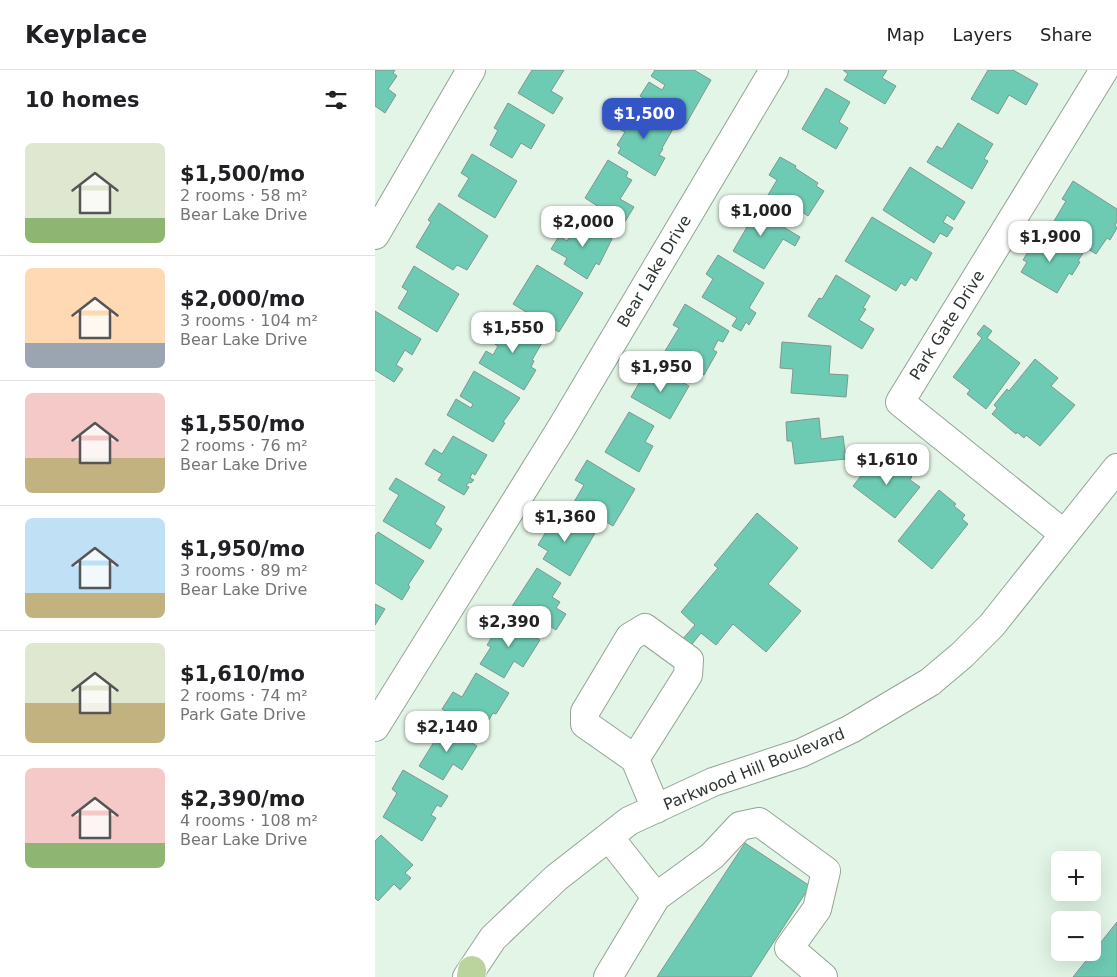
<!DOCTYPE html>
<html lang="en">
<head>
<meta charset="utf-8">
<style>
  :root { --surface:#fff; --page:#f2f2f2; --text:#202124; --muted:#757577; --line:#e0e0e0; --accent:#3355c5 }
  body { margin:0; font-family:"DejaVu Sans",sans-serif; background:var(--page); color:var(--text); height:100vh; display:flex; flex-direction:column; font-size:19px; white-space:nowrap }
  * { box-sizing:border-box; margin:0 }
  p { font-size:16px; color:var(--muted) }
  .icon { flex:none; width:28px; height:28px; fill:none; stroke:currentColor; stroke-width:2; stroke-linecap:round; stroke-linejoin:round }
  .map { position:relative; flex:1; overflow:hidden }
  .side { display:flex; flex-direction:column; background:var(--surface); width:375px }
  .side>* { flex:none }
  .tools { position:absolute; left:676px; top:781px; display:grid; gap:10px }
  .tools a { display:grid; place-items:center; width:50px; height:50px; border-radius:8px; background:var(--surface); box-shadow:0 5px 20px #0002; font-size:25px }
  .price { position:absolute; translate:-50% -42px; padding:0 11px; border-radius:10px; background:#fff; color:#222; font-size:16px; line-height:32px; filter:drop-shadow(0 1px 2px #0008) }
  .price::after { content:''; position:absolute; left:50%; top:30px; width:15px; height:11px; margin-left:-8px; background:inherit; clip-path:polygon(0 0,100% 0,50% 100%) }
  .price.on { background:var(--accent); color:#fff }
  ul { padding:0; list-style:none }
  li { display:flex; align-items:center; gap:15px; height:125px; padding:0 25px }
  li+li { border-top:1px solid var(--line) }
  li span { display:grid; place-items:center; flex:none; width:140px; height:100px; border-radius:8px; color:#555 }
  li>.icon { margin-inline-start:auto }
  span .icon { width:60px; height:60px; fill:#fffc; stroke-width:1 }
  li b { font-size:21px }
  h2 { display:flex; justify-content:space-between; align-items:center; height:60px; padding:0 25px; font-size:21px }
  header { display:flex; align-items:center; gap:30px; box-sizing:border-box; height:70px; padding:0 25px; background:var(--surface); border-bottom:1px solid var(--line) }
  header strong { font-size:24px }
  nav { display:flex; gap:28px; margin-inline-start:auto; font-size:18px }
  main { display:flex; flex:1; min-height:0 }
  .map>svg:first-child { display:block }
  .building { fill:#6ecbb3; stroke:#80968f }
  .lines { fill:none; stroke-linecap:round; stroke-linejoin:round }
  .minor-casing { stroke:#92a496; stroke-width:30 }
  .major-casing { stroke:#dadbda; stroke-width:30 }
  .minor { stroke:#fff; stroke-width:28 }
  .major { stroke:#bbd39d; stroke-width:28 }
  .labels { text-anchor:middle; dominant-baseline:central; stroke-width:4; stroke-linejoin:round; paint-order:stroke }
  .street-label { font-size:16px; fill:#2f3630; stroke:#fff }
</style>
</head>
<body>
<header>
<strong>Keyplace</strong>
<nav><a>Map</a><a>Layers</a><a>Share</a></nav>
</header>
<main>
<section class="side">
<h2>10 homes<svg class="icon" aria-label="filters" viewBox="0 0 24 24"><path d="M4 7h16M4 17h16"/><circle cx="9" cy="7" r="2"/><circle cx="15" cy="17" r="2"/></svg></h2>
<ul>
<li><span style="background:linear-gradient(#dfe7d0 75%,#8fb573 0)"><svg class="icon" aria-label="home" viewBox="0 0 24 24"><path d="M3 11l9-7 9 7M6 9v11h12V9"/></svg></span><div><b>$1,500/mo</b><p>2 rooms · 58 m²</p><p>Bear Lake Drive</p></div></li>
<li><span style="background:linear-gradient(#ffd9b3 75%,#9aa5b1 0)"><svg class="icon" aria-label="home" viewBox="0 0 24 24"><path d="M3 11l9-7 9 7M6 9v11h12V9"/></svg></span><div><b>$2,000/mo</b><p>3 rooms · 104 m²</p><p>Bear Lake Drive</p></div></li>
<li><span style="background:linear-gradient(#f6c9c9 65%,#c2b280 0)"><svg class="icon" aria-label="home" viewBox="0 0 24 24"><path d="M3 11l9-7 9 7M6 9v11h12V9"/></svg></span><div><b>$1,550/mo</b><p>2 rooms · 76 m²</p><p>Bear Lake Drive</p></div></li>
<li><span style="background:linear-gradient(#bfe0f5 75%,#c2b280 0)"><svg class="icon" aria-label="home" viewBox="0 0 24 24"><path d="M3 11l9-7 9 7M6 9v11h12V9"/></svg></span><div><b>$1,950/mo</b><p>3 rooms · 89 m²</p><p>Bear Lake Drive</p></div></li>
<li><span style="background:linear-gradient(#dfe7d0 60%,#c2b280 0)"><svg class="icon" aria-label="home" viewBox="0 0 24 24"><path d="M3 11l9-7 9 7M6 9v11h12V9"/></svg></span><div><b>$1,610/mo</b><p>2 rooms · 74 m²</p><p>Park Gate Drive</p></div></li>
<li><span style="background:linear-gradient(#f6c9c9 75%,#8fb573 0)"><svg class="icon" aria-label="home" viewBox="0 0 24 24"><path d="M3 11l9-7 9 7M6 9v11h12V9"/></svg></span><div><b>$2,390/mo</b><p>4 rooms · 108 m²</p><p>Bear Lake Drive</p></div></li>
</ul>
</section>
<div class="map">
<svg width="742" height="907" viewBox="0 0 742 907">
  <rect width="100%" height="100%" fill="#e2f5e6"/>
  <path class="building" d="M0,0H20L18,3L22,6L13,19L21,25L10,43L0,36Z
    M157,0H189L176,21L188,28L178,44L143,23Z
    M280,0H319L336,10L311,54L265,26L274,12L287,20L290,15L276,6Z
    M468,0H512L507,8L521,16L510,34L469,10L473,4Z
    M613,0H638L663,14L651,35L634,25L623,44L596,29Z
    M451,18L475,32L464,52L473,58L461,79L427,59Z
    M133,33L170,55L156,79L146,73L137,88L115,75L123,60L119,58Z
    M259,36L298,59L287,78L288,79L284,85L290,88L280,106L243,83L246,78L242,75L250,62L244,59Z
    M583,53L618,74L609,89L613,91L597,119L552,92L562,76L567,79Z
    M97,84L142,111L120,148L83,126L94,108L86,103Z
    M405,87L421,96L420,98L443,113L441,116L449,121L433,146L427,142L425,144L393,125L402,110L394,105Z
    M233,90L253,102L251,107L257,110L245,129L259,137L246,158L224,145L227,139L210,128Z
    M535,97L590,132L579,150L572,145L568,152L578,158L572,167L565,163L559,173L508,140Z
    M698,111L742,139V152L740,155L742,158L735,170L732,168L721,184L676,156L691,131L687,129Z
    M64,133L113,166L92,200L82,195L78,200L41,177L56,152L53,150Z
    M372,135L425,167L420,176L408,169L389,199L358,181L372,157L362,151Z
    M497,147L557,183L541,211L536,207L530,216L526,213L521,221L470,191Z
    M205,149L237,169L224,195L221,193L212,209L189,194L192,188L176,179L184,166L192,171Z
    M663,165L691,181L694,175L708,183L703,191L705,192L697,205L694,203L682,223L646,202L652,192L648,190Z
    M343,185L389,213L374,238L381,243L374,255L371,252L366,261L357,256L362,248L327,227L338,209L331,204Z
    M162,195L208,223L184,262L138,234Z
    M39,196L84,224L62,262L23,238L33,221L27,217Z
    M461,205L495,226L488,238L491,239L484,250L499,259L487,279L433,246L444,228L447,229Z
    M310,234L354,261L348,272L343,270L338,280L342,282L329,305L290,281L304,258L298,255Z
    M0,241L46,269L37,285L30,280L21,295L28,299L19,312L0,300Z
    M130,248L168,271L157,290L159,291L156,297L161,300L149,320L104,293L111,281L118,285L123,276L115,271Z
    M609,255L617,261L612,268L645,293L611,339L592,324L595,320L578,307L607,268L602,264Z
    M407,272L456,276L454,304L473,305L471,327L416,323L418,299L405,298Z
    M660,289L683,308L676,316L700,335L665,376L651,365L649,368L642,362L641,364L617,344L622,338L619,335L632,319L634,321Z
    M280,297L314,316L295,349L256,327L267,308L272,311Z
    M99,301L145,328L128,352L130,353L118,372L72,345L81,329L96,338L98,334L85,326Z
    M254,342L279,356L270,372L278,376L264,402L230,382Z
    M444,348L446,369L468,366L471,389L420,394L417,371H412L411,352Z
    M78,366L112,385L100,405L97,403L95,408L99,410L96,413L94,412L91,416L94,417L89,425L63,410L67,404L50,394L59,379L67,384Z
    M503,384L518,396L520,394L537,407L535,410L545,417L520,448L478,416Z
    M212,390L260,419L238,456L199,432L209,415L200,410Z
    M21,408L70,437L60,454L67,459L55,479L8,451L24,425L14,419Z
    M564,420L581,434L579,436L590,445L587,449L593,454L557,499L523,471Z
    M183,442L220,463L195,506L168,489L173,481L163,475Z
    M382,443L423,478L393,514L426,541L391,582L358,554L341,575L326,563L313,579L305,572L320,555L306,542L343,498L339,495Z
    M3,462L49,491L33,515L35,517L27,530L0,513V466Z
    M162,498L186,513L177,527L185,532L181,538L191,544L181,560L173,555L171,559L136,538Z
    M0,534L10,539L0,555Z
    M129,548L165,570L148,597L139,591L129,608L105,594L116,577L112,575Z
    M101,603L134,623L121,644L118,643L106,663L67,639L78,622L87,627Z
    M69,656L102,676L87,700L78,694L68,710L44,696Z
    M28,700L73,726L66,737L62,735L56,745L61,748L47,771L8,747L22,723L17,719Z
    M6,765L38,795L30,803L36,808L25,820L19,814L3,831L0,828V771Z
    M370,773L435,816L376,907H282Z
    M742,852V907H698Z"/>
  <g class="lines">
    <defs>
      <path id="minor" d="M0,165L96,0
        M689,464L525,332L729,0
        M0,657L187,357L399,0
        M260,689L313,605L314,590L270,558L255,567L210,642V654L260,689L281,739
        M281,827L337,786L365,756L384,752L451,801L442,839L414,878L448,907
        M92,907L118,868L181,808L254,751L338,712L426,683L476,659L555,612L587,585L617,555L742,398
        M233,907L281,827L234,767"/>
      <path id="major" d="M96,907L97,900"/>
    </defs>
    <use href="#minor" class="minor-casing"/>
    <use href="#major" class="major-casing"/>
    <use href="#minor" class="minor"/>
    <use href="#major" class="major"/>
  </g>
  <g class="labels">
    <g class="street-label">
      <text transform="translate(279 201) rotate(-59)">Bear Lake Drive</text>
      <text transform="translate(572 255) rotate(-58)">Park Gate Drive</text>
      <text transform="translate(379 699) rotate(-22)">Parkwood Hill Boulevard</text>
    </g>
  </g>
</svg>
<div class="tools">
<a>+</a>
<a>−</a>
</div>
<b class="price on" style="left:269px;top:70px">$1,500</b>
<b class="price" style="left:386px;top:167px">$1,000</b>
<b class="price" style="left:208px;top:178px">$2,000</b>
<b class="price" style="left:675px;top:193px">$1,900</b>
<b class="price" style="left:138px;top:284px">$1,550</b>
<b class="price" style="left:286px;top:323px">$1,950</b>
<b class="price" style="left:512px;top:416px">$1,610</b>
<b class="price" style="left:190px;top:473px">$1,360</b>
<b class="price" style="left:134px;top:578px">$2,390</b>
<b class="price" style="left:72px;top:683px">$2,140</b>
</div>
</main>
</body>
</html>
